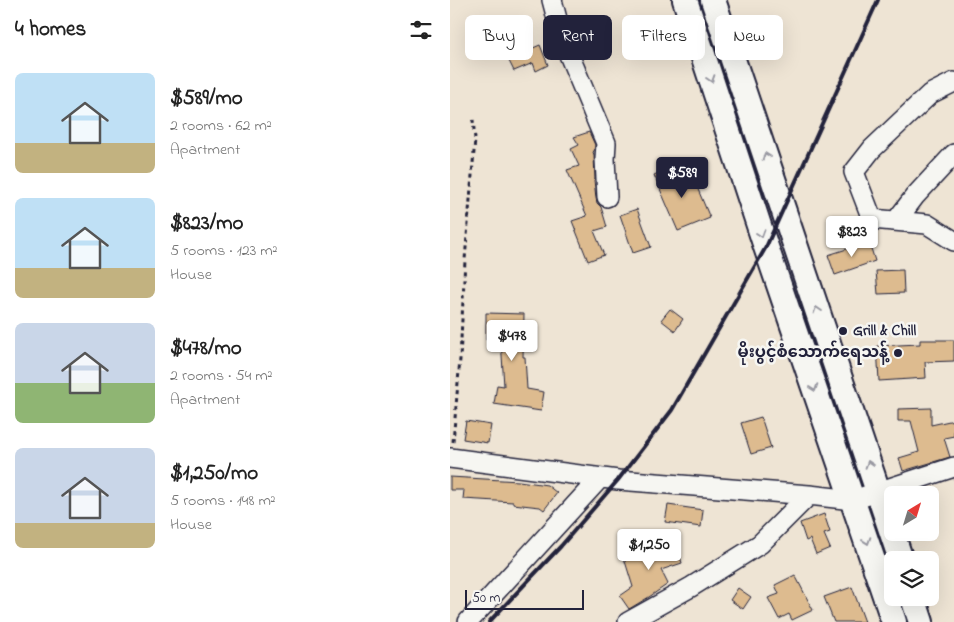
<!DOCTYPE html>
<html lang="en">
<head>
<meta charset="utf-8">
<style>
  :root { --surface:#fff; --page:#f2f2f2; --text:#222; --muted:#767676; --accent:#22223b }
  body { margin:0; font-family:"Indie Flower","Noto Sans Myanmar",sans-serif; background:var(--page); color:var(--text); height:100vh; display:flex; flex-direction:column; font-size:19px; white-space:nowrap }
  * { box-sizing:border-box; margin:0 }
  p { font-size:16px; color:var(--muted) }
  .icon { flex:none; width:28px; height:28px; fill:none; stroke:currentColor; stroke-width:2; stroke-linecap:round; stroke-linejoin:round }
  .map { position:relative; flex:1; overflow:hidden }
  .details { display:flex; flex-direction:column; background:var(--surface); width:450px }
  .details>* { flex:none }
  .guide { position:absolute; left:15px; top:15px; width:414px; height:45px; display:flex; gap:10px }
  .needle { width:32px; rotate:38deg }
  .controls { position:absolute; left:434px; top:486px; display:grid; gap:10px }
  .controls a { display:grid; place-items:center; width:55px; height:55px; border-radius:8px; background:var(--surface); box-shadow:0 5px 20px #0002; font-size:25px }
  .scale { position:absolute; left:15px; bottom:12px; width:119px; box-sizing:border-box; padding-left:5px; border:2px solid #22223b; border-top:0; font-size:14px; line-height:18px; white-space:nowrap; color:#22223b; -webkit-text-stroke:4px #f6f6f2; paint-order:stroke }
  .price { position:absolute; translate:-50% -42px; padding:0 11px; border-radius:5px; background:#fff; color:#222; font-size:16px; line-height:32px; filter:drop-shadow(0 1px 2px #0008) }
  .price::after { content:''; position:absolute; left:50%; top:30px; width:15px; height:11px; margin-left:-8px; background:inherit; clip-path:polygon(0 0,100% 0,50% 100%) }
  .price.on { background:var(--accent); color:#fff }
  ul { padding:0; list-style:none }
  li { display:flex; align-items:center; gap:15px; height:125px; padding:0 15px }
  li span { display:grid; place-items:center; flex:none; width:140px; height:100px; border-radius:8px; color:#555 }
  li>.icon { margin-inline-start:auto }
  span .icon { width:60px; height:60px; fill:#fffc; stroke-width:1 }
  li b { font-size:21px }
  h2 { display:flex; justify-content:space-between; align-items:center; height:60px; padding:0 15px; font-size:21px }
  .pill { padding:0 18px; border-radius:8px; background:var(--surface); box-shadow:0 5px 20px #0002; font-size:18px; line-height:45px }
  .pill.on { background:var(--accent); color:#fff }
  main { display:flex; flex:1; min-height:0 }
  .map>svg:first-child { display:block }
  .building { fill:#ddbb8f; stroke:#22223b }
  .lines { fill:none; stroke-linecap:round; stroke-linejoin:round }
  .minor-casing { stroke:#22223b; stroke-width:22 }
  .major-casing { stroke:#22223b; stroke-width:28 }
  .path { stroke:#22223b; stroke-width:3; stroke-dasharray:4 4; stroke-linecap:butt }
  .minor { stroke:#f6f6f2; stroke-width:19 }
  .major { stroke:#f6f6f2; stroke-width:24 }
  .rail { stroke:#22223b; stroke-width:4 }
  .oneway { stroke:#9797a0 }
  .poi-dot { fill:#22223b; stroke:#f6f6f2; stroke-width:2 }
  .labels { text-anchor:middle; dominant-baseline:central; stroke-width:5; stroke-linejoin:round; paint-order:stroke }
  .poi-label { font-size:16px; font-weight:bold; fill:#22223b; stroke:#f6f6f2; text-anchor:start }
</style>
</head>
<body>
<main>
<section class="details">
<h2>4 homes<svg class="icon" aria-label="filters" viewBox="0 0 24 24"><path d="M4 7h16M4 17h16"/><circle cx="9" cy="7" r="2"/><circle cx="15" cy="17" r="2"/></svg></h2>
<ul>
<li><span style="background:linear-gradient(#bfe0f5 70%,#c2b280 0)"><svg class="icon" aria-label="home" viewBox="0 0 24 24"><path d="M3 11l9-7 9 7M6 9v11h12V9"/></svg></span><div><b>$589/mo</b><p>2 rooms · 62 m²</p><p>Apartment</p></div></li>
<li><span style="background:linear-gradient(#bfe0f5 70%,#c2b280 0)"><svg class="icon" aria-label="home" viewBox="0 0 24 24"><path d="M3 11l9-7 9 7M6 9v11h12V9"/></svg></span><div><b>$823/mo</b><p>5 rooms · 123 m²</p><p>House</p></div></li>
<li><span style="background:linear-gradient(#c9d6e8 60%,#8fb573 0)"><svg class="icon" aria-label="home" viewBox="0 0 24 24"><path d="M3 11l9-7 9 7M6 9v11h12V9"/></svg></span><div><b>$478/mo</b><p>2 rooms · 54 m²</p><p>Apartment</p></div></li>
<li><span style="background:linear-gradient(#c9d6e8 75%,#c2b280 0)"><svg class="icon" aria-label="home" viewBox="0 0 24 24"><path d="M3 11l9-7 9 7M6 9v11h12V9"/></svg></span><div><b>$1,250/mo</b><p>5 rooms · 148 m²</p><p>House</p></div></li>
</ul>
</section>
<div class="map">
<svg width="504" height="622" viewBox="0 0 504 622">
  <rect width="100%" height="100%" fill="#eee4d4"/>
  <filter id="ink" filterUnits="userSpaceOnUse"><feTurbulence type="fractalNoise" baseFrequency=".02" numOctaves="2"/><feDisplacementMap in="SourceGraphic" scale="10" xChannelSelector="R" yChannelSelector="G"/><feConvolveMatrix kernelMatrix="1 2 1 2 8 2 1 2 1" color-interpolation-filters="sRGB"/></filter>
  <g filter="url(#ink)">
    <path class="building" d="M90,45L98,65L86,71L83,63L64,71L58,59Z
      M139,132L145,145L144,151L143,152L144,155L145,180H144L146,198L147,203L151,207L157,227L144,231L154,255L138,261L122,221L137,216L117,170L129,166L121,149L129,145L124,137Z
      M224,166L232,185L244,180L260,218L228,231L204,175Z
      M187,209L201,247L183,253L170,215Z
      M419,242L425,261L385,275L378,255Z
      M453,270L454,293L428,294L426,271Z
      M220,309L233,319L225,331L211,320Z
      M36,313L74,314L73,357H75L77,389L94,392L91,411L44,404L47,385L54,386L51,340H36Z
      M470,340H504V361L475,362L476,378L429,381L427,346L470,344Z
      M481,408V425L504,420V436L494,438L500,457L453,471L449,458L469,452L461,421H448V409Z
      M311,417L321,448L301,454L291,423Z
      M16,421L41,425L38,443L13,439Z
      M0,477L69,481L97,485L107,493L94,510L90,507L63,504V502L13,499L14,490H0Z
      M218,505L253,510L251,527L215,522Z
      M374,514L380,532L374,534L380,548L366,554L360,539L356,541L350,523Z
      M196,541L199,549L225,541L232,563L211,570L218,584L199,597L179,609L170,596L183,587L174,558L187,553L184,545Z
      M345,575L363,610L342,620L339,614L329,619L318,598L329,594L325,585Z
      M402,587L415,622H384L374,597Z
      M288,588L301,597L293,609L280,600Z"/>
    <g class="lines">
      <defs>
        <path id="minor" d="M102,0L112,38L156,143L155,159L157,197
          M504,82L480,94L422,149L404,172L422,219L477,224L504,241
          M446,221L465,196L504,154
          M0,458L168,480L359,495L403,500L504,467
          M18,622L150,478
          M178,622L241,587L310,544L359,495"/>
        <path id="major" d="M235,0L316,247L444,622
          M263,0L451,560
          M463,598L471,622"/>
      </defs>
      <use href="#minor" class="minor-casing"/>
      <use href="#major" class="major-casing"/>
      <path class="path" d="M3,442L10,359L15,260L25,139L23,120"/>
      <use href="#minor" class="minor"/>
      <use href="#major" class="major"/>
      <path class="rail" d="M39,622L111,546L168,480L222,410L316,247L428,0"/>
    </g>
    <defs><path id="oneway-chevron" d="M-2-3.5L2.5 0L-2 3.5" fill="none" stroke-width="1.6" stroke-linecap="round" stroke-linejoin="round" transform="scale(1.25)"/></defs>
    <g class="oneway">
      <use href="#oneway-chevron" transform="translate(261 79) rotate(72)"/>
      <use href="#oneway-chevron" transform="translate(316 156) rotate(-109)"/>
      <use href="#oneway-chevron" transform="translate(311 234) rotate(72)"/>
      <use href="#oneway-chevron" transform="translate(367 310) rotate(-108)"/>
      <use href="#oneway-chevron" transform="translate(364 388) rotate(71)"/>
      <use href="#oneway-chevron" transform="translate(419 464) rotate(-108)"/>
      <use href="#oneway-chevron" transform="translate(417 541) rotate(71)"/>
    </g>
  </g>
  <g class="poi-dot">
    <circle cx="393" cy="331" r="5"/>
    <circle cx="448" cy="353" r="5"/>
  </g>
  <g class="labels">
    <g class="poi-label">
      <text x="403" y="331">Grill &amp; Chill</text>
      <text x="438" y="353" text-anchor="end">မိုးပွင့်စံသောက်ရေသန့်</text>
    </g>
  </g>
</svg>
<div class="controls">
<a><svg class="needle" viewBox="-14 -14 28 28"><path d="M0-13l5 13h-10z" fill="#e53935"/><path d="M0 13l5-13h-10z" fill="#767676"/></svg></a>
<a><svg class="icon" aria-label="layers" viewBox="0 0 24 24"><path d="M12 4l9 5-9 5-9-5zM3 14l9 5 9-5"/></svg></a>
</div>
<div class="scale">50 m</div>
<b class="price on" style="left:232px;top:199px">$589</b>
<b class="price" style="left:402px;top:258px">$823</b>
<b class="price" style="left:62px;top:362px">$478</b>
<b class="price" style="left:199px;top:571px">$1,250</b>
<div class="guide">
<a class="pill">Buy</a>
<a class="pill on">Rent</a>
<a class="pill">Filters</a>
<a class="pill">New</a>
</div>
</div>
</main>
</body>
</html>
